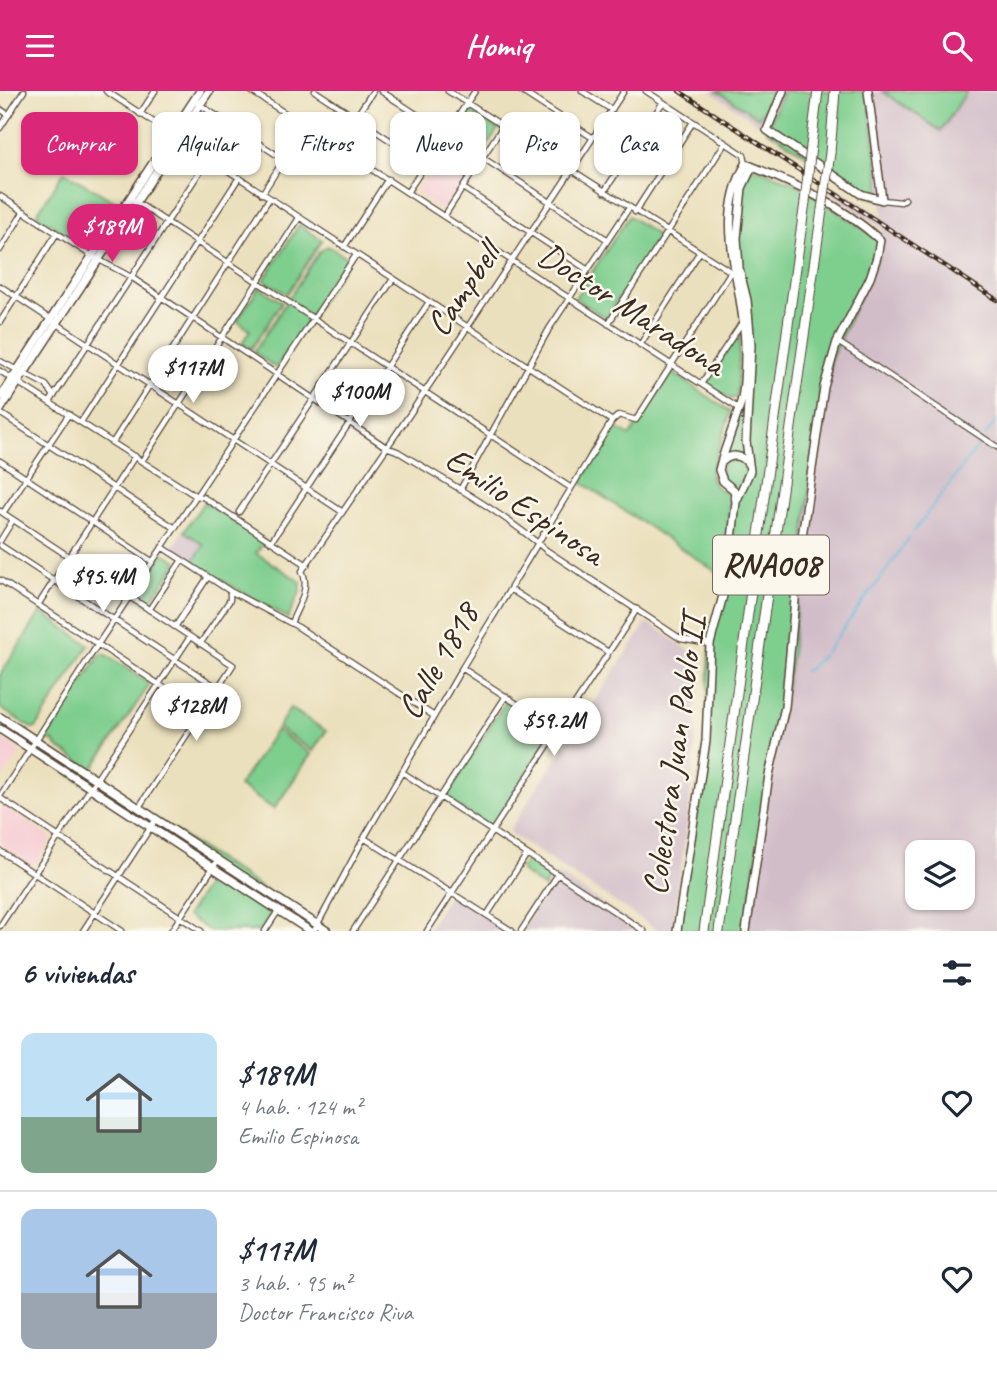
<!DOCTYPE html>
<html lang="es">
<head>
<meta charset="utf-8">
<style>
  :root { --surface:#fff; --page:#f6f6f7; --text:#1f2937; --muted:#747a83; --line:#e0e1e3; --accent:#db2777 }
  body { margin:0; font-family:Caveat,sans-serif; background:var(--page); color:var(--text); height:100vh; display:flex; flex-direction:column; font-size:26px; white-space:nowrap }
  * { box-sizing:border-box; margin:0 }
  p { font-size:23px; color:var(--muted) }
  .icon { flex:none; width:38px; height:38px; fill:none; stroke:currentColor; stroke-width:2; stroke-linecap:round; stroke-linejoin:round }
  .map { position:relative; height:840px; overflow:hidden }
  .sheet { display:flex; flex-direction:column; background:var(--surface); flex:1 }
  .sheet>* { flex:none }
  .guide { position:absolute; left:21px; top:21px; width:956px; height:63px; display:flex; gap:14px }
  .tools { position:absolute; left:905px; top:749px; display:grid; gap:14px }
  .tools a { display:grid; place-items:center; width:70px; height:70px; border-radius:14px; background:var(--surface); box-shadow:0 2px 5px #0004; font-size:35px }
  .price { position:absolute; translate:-50% -60px; padding:0 16px; border-radius:24px; background:#fff; color:#222; font-size:23px; line-height:46px; filter:drop-shadow(0 2px 4px #0008) }
  .price::after { content:''; position:absolute; left:50%; top:42px; width:21px; height:16px; margin-left:-10px; background:inherit; clip-path:polygon(0 0,100% 0,50% 100%) }
  .price.current { background:var(--accent); color:#fff }
  ul { padding:0; list-style:none }
  li { display:flex; align-items:center; gap:21px; height:175px; padding:0 21px }
  li+li { border-top:2px solid var(--line) }
  li span { display:grid; place-items:center; flex:none; width:196px; height:140px; border-radius:14px; color:#555 }
  li>.icon { margin-inline-start:auto }
  span .icon { width:84px; height:84px; fill:#fffc; stroke-width:1 }
  li b { font-size:30px }
  h2 { display:flex; justify-content:space-between; align-items:center; height:84px; padding:0 21px; font-size:30px }
  .pill { padding:0 24px; border-radius:14px; background:var(--surface); box-shadow:0 2px 5px #0004; font-size:24px; line-height:63px }
  .pill.current { background:var(--accent); color:#fff }
  header { display:flex; justify-content:space-between; align-items:center; height:91px; padding:0 21px; background:var(--accent); color:#fff; font-size:32px; font-weight:700 }
  .map>svg:first-child { display:block }
  .built { fill:#f6cfd5 }
  .industrial { fill:#d1bdc8; fill-rule:evenodd }
  .green { fill:#7ece8e; stroke:#5c7c56; stroke-width:2 }
  .lines { fill:none; stroke-linecap:round; stroke-linejoin:round }
  .stream { stroke:#5ebcdc; stroke-width:2 }
  .street-casing { stroke:#554536; stroke-width:7 }
  .secondary-casing { stroke:#554536; stroke-width:10 }
  .highway-casing { stroke:#554536; stroke-width:11 }
  .street { stroke:#fff; stroke-width:4.5 }
  .secondary { stroke:#fff; stroke-width:7 }
  .highway { stroke:#fff; stroke-width:9 }
  .rail-casing { stroke:#3b2a1e; stroke-width:4.5 }
  .rail { stroke:#fbf7ec; stroke-width:2; stroke-dasharray:5; stroke-linecap:butt }
  .highway-bridge-casing { stroke:#554536; stroke-width:11; stroke-linecap:butt }
  .highway-bridge { stroke:#fff; stroke-width:9 }
  .labels { text-anchor:middle; dominant-baseline:central; stroke-width:5; stroke-linejoin:round; paint-order:stroke }
  .shield { fill:#fbf7ec; stroke:#75685c; stroke-width:2 }
  .shield-label { font-size:33px; font-weight:bold; fill:#3b2a1e }
  .street-label { font-size:35px; fill:#3b2a1e; stroke:#fbf7ec }
</style>
</head>
<body>
<header><svg class="icon" aria-label="menu" viewBox="0 0 24 24"><path d="M4 6h16M4 12h16M4 18h16"/></svg>Homiq<svg class="icon" aria-label="search" viewBox="0 0 24 24"><circle cx="10" cy="10" r="6"/><path d="M15 15l6 6"/></svg></header>
<div class="map">
<svg width="997" height="840" viewBox="0 0 997 840">
  <rect width="100%" height="100%" fill="#fbf7ec"/>
  <filter id="ink" filterUnits="userSpaceOnUse"><feTurbulence type="fractalNoise" baseFrequency=".0143" numOctaves="2"/><feDisplacementMap in="SourceGraphic" scale="14" xChannelSelector="R" yChannelSelector="G"/><feConvolveMatrix kernelMatrix="1 2 1 2 8 2 1 2 1" color-interpolation-filters="sRGB"/></filter>
  <filter id="wash" filterUnits="userSpaceOnUse"><feTurbulence type="fractalNoise" baseFrequency=".00686" numOctaves="4" result="noise"/><feDisplacementMap in="SourceGraphic" scale="28" xChannelSelector="R" yChannelSelector="G"/><feGaussianBlur stdDeviation="1.57" result="paint"/><feColorMatrix in="noise" values="0 0 0 0 0 0 0 0 0 0 0 0 0 0 0 0 0 1.4 0 .05"/><feComposite in="paint" operator="in"/></filter>
  <g filter="url(#wash)">
    <rect width="100%" height="100%" fill="#ebe0bd"/>
    <path class="built" d="M449,50L477,68L443,120L418,104L417,99Z
      M0,646L21,660L0,692Z
      M1,713L52,747L36,773L32,775L0,753Z"/>
    <path class="industrial" d="M710,0H783L767,39Z
      M868,0H997V840H746L827,283L880,149L882,137L833,105L834,95L883,126ZM917,761H962V807H917Z
      M184,440L204,454L192,472L171,458Z
      M650,533L698,565L701,570L695,618L696,644L688,727L672,840H659L511,743L510,738L645,534Z
      M558,783L644,840H521Z
      M450,802L512,840H427Z"/>
    <path class="green" d="M717,0H773L764,20L758,26Z
      M783,0H868L882,109L872,107L767,39Z
      M882,0H967L941,40Z
      M469,20L498,38L482,62L454,43Z
      M746,73L797,93L880,149L877,166L832,266L812,376L791,567L769,684L746,840H677L706,650L710,553L728,486L736,404L720,385L742,305L745,259L731,123Z
      M64,81L119,113L89,158L36,124Z
      M629,125L659,146L606,227L575,207Z
      M299,134L322,149L287,203L264,189Z
      M328,155L346,166V172L276,277L254,261L319,161Z
      M259,196L282,211L251,258L242,252L250,239L237,230Z
      M740,242L737,306L731,308L706,293L705,291Z
      M672,281L731,321L710,383C712,395 720,399 730,403L726,468L721,484L581,391L613,335L630,345Z
      M204,411L265,450L256,462L301,491L300,501L288,527L192,472L204,454L184,440Z
      M164,462L177,470V472L148,514L138,507L137,501Z
      M41,521L89,554L36,637L33,638L0,617V584Z
      M105,563L148,591V596L92,679L56,655L55,651L48,649V645L100,564Z
      M509,610L553,641L494,732L489,735L448,709L446,704L504,613Z
      M290,617L326,640L313,660L278,637Z
      M0,626L327,840H310L0,638Z
      M276,639L311,663L274,718L239,695Z
      M530,770L550,784L544,797L520,779L525,771Z
      M212,785L268,821L270,824L260,840H210L187,825Z"/>
    <g class="lines">
      <path class="stream" d="M985,345L997,329
        M914,440L982,350
        M873,498L909,447
        M826,561L871,500
        M804,579L806,580L823,564"/>
    </g>
  </g>
  <g filter="url(#ink)">
    <g class="lines">
      <defs>
        <path id="street" d="M106,0L612,330
          M251,0L738,317
          M315,0L426,73
          M381,0L608,149
          M448,0L733,182
          M521,0L593,47
          M582,0L612,19
          M646,0L744,64L746,73
          M194,10L283,68
          M0,18L9,24
          M140,23L155,0
          M0,37L24,0
          M337,55L373,0
          M463,97L588,179
          M408,100L475,0
          M604,101L663,11
          M262,103L305,35
          M0,105L92,165L131,186L386,356L397,360C447,391 501,420 546,459L681,548L710,553
          M130,107L571,397
          M882,109L901,111L905,108
          M635,121L693,31
          M445,124L503,35
          M344,156L388,88
          M0,159L24,120
          M0,195L341,420
          M0,231L57,142
          M608,233L725,52
          M838,251L997,356
          M640,254L699,162
          M0,270L46,294L54,305
          M0,280L196,405L203,406L307,474
          M701,293L743,230
          M50,311L208,68
          M0,322L175,437
          M81,331L238,88
          M113,351L269,108
          M0,370L153,471
          M142,370L299,127
          M460,399L549,238L629,117
          M0,420L233,574L139,716
          M239,421L393,188
          M3,422L69,323
          M0,450L13,429
          M271,451L429,211
          M0,454L218,597
          M162,456L230,500L298,536L434,625
          M0,489L201,621
          M510,498L608,561
          M38,514L135,365
          M149,519L182,469
          M291,532C297,517 311,497 302,480L414,317L624,0
          M175,536L208,486
          M200,553L230,509V500
          M462,577L557,639
          M402,681L644,840
          M0,705L98,553L356,164
          M0,707L201,840
          M364,747L512,840
          M0,760L122,840
          M487,824L527,763
          M0,835L190,546
          M83,840L156,728
          M171,840L218,769
          M265,840L278,820
          M314,840L364,747L462,577L612,330L619,324L636,329L730,182
          M353,840L506,605
          M427,840L637,518
          M521,840L558,783"/>
        <path id="secondary" d="M783,0L767,39L861,103L882,109L868,0
          M0,306L200,0
          M0,319L209,0
          M723,370C731,363 742,363 748,373
          M736,411L734,399L723,390L719,379C725,355 736,331 742,307C745,292 745,274 745,258C746,197 711,132 746,73C795,93 840,113 880,149L877,166L870,187L837,251L824,296L799,466L785,616L769,684L746,840
          M0,626L327,840
          M0,638L310,840
          M677,840L706,650L710,553L728,486L736,411L750,380L746,350L751,254L747,209L739,177L737,147L742,97L752,76"/>
        <path id="highway" d="M811,55L818,0
          M830,62L835,0
          M704,840L805,111
          M719,840L822,119"/>
      </defs>
      <use href="#street" class="street-casing"/>
      <use href="#secondary" class="secondary-casing"/>
      <use href="#highway" class="highway-casing"/>
      <use href="#street" class="street"/>
      <use href="#secondary" class="secondary"/>
      <use href="#highway" class="highway"/>
      <defs>
        <path id="rail" d="M679,0L997,209"/>
      </defs>
      <use href="#rail" class="rail-casing"/>
      <use href="#rail" class="rail"/>
      <defs>
        <path id="highway-bridge" d="M805,111L811,55
          M822,119L830,62"/>
      </defs>
      <use href="#highway-bridge" class="highway-bridge-casing"/>
      <use href="#highway-bridge" class="highway-bridge"/>
    </g>
  </g>
  <g class="labels">
    <rect class="shield" x="713" y="444.5" width="116" height="59" rx="5"/>
    <g class="shield-label">
      <text x="771" y="474">RNA008</text>
    </g>
    <g class="street-label">
      <text transform="translate(463 198) rotate(-56)">Campbell</text>
      <text transform="translate(632 218) rotate(33)">Doctor Maradona</text>
      <text transform="translate(525 415) rotate(34)">Emilio Espinosa</text>
      <text transform="translate(438 570) rotate(-60)">Calle 1818</text>
      <text transform="translate(674 664) rotate(-82)">Colectora Juan Pablo II</text>
    </g>
  </g>
</svg>
<div class="tools">
<a><svg class="icon" aria-label="layers" viewBox="0 0 24 24"><path d="M12 4l9 5-9 5-9-5zM3 14l9 5 9-5"/></svg></a>
</div>
<b class="price current" style="left:112px;top:173px">$189M</b>
<b class="price" style="left:193px;top:314px">$117M</b>
<b class="price" style="left:360px;top:338px">$100M</b>
<b class="price" style="left:103px;top:523px">$95.4M</b>
<b class="price" style="left:196px;top:652px">$128M</b>
<b class="price" style="left:554px;top:667px">$59.2M</b>
<div class="guide">
<a class="pill current">Comprar</a>
<a class="pill">Alquilar</a>
<a class="pill">Filtros</a>
<a class="pill">Nuevo</a>
<a class="pill">Piso</a>
<a class="pill">Casa</a>
</div>
</div>
<section class="sheet">
<h2>6 viviendas<svg class="icon" aria-label="filters" viewBox="0 0 24 24"><path d="M4 7h16M4 17h16"/><circle cx="9" cy="7" r="2"/><circle cx="15" cy="17" r="2"/></svg></h2>
<ul>
<li><span style="background:linear-gradient(#bfe0f5 60%,#7fa58c 0)"><svg class="icon" aria-label="home" viewBox="0 0 24 24"><path d="M3 11l9-7 9 7M6 9v11h12V9"/></svg></span><div><b>$189M</b><p>4 hab. · 124 m²</p><p>Emilio Espinosa</p></div><svg class="icon" aria-label="heart" viewBox="0 0 24 24"><path d="M12 20l-8-8c-3-5 5-10 8-4 3-6 11-1 8 4z"/></svg></li>
<li><span style="background:linear-gradient(#a9c7e8 60%,#9aa5b1 0)"><svg class="icon" aria-label="home" viewBox="0 0 24 24"><path d="M3 11l9-7 9 7M6 9v11h12V9"/></svg></span><div><b>$117M</b><p>3 hab. · 95 m²</p><p>Doctor Francisco Riva</p></div><svg class="icon" aria-label="heart" viewBox="0 0 24 24"><path d="M12 20l-8-8c-3-5 5-10 8-4 3-6 11-1 8 4z"/></svg></li>
</ul>
</section>
</body>
</html>
